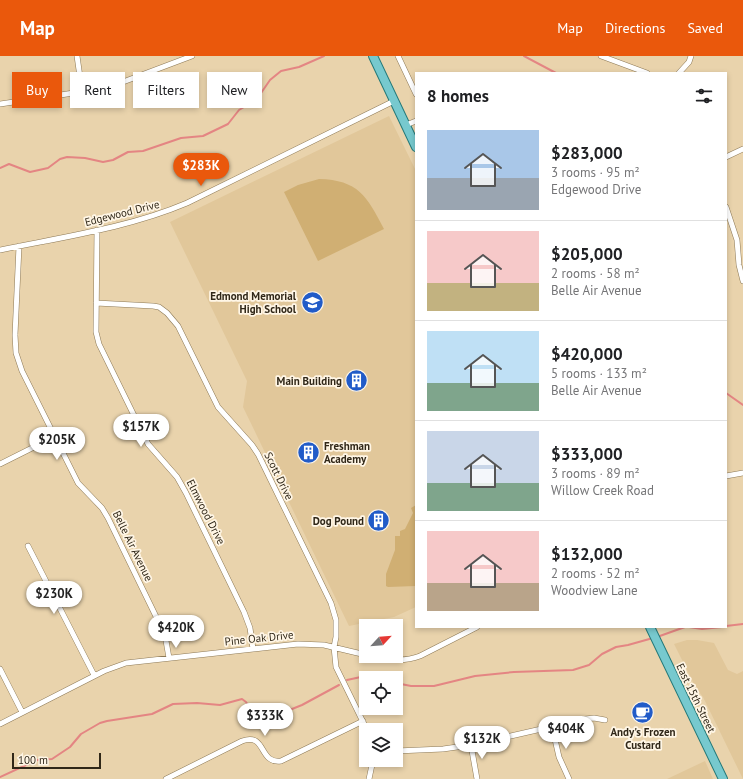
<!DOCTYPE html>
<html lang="en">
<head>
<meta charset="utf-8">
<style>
  :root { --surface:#fff; --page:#f6f6f6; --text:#202124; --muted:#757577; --line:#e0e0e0; --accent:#ea580c }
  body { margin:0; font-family:"PT Sans",sans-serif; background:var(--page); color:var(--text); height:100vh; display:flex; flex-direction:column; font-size:15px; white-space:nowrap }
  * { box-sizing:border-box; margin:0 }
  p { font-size:13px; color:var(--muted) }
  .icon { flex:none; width:22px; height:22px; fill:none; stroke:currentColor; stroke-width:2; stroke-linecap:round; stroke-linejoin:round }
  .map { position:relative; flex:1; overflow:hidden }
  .details { position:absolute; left:415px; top:16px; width:312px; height:556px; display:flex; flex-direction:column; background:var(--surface); border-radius:0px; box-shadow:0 2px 6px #0003 }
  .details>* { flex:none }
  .hud { position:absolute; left:12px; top:16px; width:343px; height:36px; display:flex; gap:8px }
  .needle { width:26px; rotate:64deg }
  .buttons { position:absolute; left:359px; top:563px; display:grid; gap:8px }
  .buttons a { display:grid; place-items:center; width:44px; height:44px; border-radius:0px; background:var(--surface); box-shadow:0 2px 6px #0003; font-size:20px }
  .scale { position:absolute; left:12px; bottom:10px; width:89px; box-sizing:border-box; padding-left:4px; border:2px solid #302718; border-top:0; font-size:11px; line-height:14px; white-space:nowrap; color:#302718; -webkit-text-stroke:3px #fff6e6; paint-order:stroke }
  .price { position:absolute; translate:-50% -34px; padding:0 9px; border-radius:14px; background:#fff; color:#222; font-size:13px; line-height:26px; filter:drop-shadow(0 1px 2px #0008) }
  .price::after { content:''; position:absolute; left:50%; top:24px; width:12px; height:9px; margin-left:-6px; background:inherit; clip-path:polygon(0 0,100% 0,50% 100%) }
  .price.on { background:var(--accent); color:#fff }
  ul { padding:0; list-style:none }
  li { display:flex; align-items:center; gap:12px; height:100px; padding:0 12px }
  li+li { border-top:1px solid var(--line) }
  li span { display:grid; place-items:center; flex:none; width:112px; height:80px; border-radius:0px; color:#555 }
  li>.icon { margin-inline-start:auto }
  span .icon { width:48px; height:48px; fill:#fffc; stroke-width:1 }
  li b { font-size:17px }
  h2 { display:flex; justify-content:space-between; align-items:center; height:48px; padding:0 12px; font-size:17px }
  .pill { padding:0 14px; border-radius:0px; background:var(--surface); box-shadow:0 2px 6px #0003; font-size:14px; line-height:36px }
  .pill.on { background:var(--accent); color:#fff }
  header { display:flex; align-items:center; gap:24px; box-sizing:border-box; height:56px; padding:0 20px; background:var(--accent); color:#fff }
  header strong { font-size:19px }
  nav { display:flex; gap:22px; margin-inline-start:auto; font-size:14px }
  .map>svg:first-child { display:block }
  .built { fill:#e1c79a }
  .green { fill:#d0af73 }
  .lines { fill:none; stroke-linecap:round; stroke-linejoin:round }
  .stream { stroke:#e48583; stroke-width:2 }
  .minor-casing { stroke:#8d7956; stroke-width:6 }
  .primary-casing { stroke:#247979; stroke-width:10 }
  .minor { stroke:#fff; stroke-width:5 }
  .primary { stroke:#77c9ce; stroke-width:8 }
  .labels { text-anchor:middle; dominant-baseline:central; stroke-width:3.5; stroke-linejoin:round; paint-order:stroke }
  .street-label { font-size:11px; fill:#302718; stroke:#fff6e6 }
  .poi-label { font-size:11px; font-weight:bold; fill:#302718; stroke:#fff6e6; text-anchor:end }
</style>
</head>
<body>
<header>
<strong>Map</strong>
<nav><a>Map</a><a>Directions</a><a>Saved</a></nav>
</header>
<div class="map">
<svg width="743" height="723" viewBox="0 0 743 723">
  <rect width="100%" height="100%" fill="#e9d3ac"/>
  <path class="built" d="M389,60L416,115V551L394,561L349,570L243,351L247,325L170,166Z
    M687,584H697L714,587L728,614L737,618L743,615V723L703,641L696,632L674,588Z
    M705,705L713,723H667Z"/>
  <path class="green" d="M319,123C358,124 367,140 384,173L318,205L284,136L298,129Z
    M416,449V530L388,531L386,530V518L395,494V480H400V475L405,473L413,457L411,452Z"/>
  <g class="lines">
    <path class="stream" d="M524,0L556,17
      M0,112L9,108L30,116L48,112L60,103L67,101L85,102L103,106L113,104L128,96L143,95L181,82L203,80L228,68L239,54L254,45L259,40L270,24L281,15L299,11L324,0
      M726,337L743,349
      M726,570L743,568
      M689,571L702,573L722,571
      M657,581L685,571
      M347,624L370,619L379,622
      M396,627L411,630H434L475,620L514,616L573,614L589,609L602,598L616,591L628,589L653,582
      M0,721L37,704L52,703L70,691L81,678L100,667L107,665L152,658L173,648L197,647L220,649L242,643L246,646L250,652L254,653L274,656L287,655L302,649L339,629"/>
    <defs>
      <path id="minor" d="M77,0L82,35
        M398,0L416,38
        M601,0L647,17
        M679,17L689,6L691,0
        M0,48L107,32L192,0
        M406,69L416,65
        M726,101L743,93
        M726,151L737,184L739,209L743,225
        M97,174L96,276L99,288L148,388L177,421L186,437L244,556L250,572L253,593
        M19,190L15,279L16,297L22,315L78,427L102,452L108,462L165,579L169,602
        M0,194C63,181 128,172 187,147L394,45
        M96,247L153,250L159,251L167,257L178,270L218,351L252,389L258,398L331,547L336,564V581L334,591L336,611L367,674
        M0,408L54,381
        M726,420L743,417
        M28,490L94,619
        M373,600C389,604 404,606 420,600L477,571
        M0,613L22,656
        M0,668L104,615L126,607L298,588L324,589L366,599
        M552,670L559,701L569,723
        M471,689L477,723
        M396,695L443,693L471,689L585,663L594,662L605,664
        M166,723L242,685C267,676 258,708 281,705L363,665
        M369,723L373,704"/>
      <path id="primary" d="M373,0L416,91
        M650,571L723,723"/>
    </defs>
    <use href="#minor" class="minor-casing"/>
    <use href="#primary" class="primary-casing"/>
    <use href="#minor" class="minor"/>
    <use href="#primary" class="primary"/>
  </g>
  <defs>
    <symbol id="school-disc" viewBox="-11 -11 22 22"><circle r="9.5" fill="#215bc8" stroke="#fff6e6"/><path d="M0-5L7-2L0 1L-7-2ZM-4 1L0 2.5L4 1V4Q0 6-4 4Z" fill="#fff"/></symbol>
    <symbol id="building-disc" viewBox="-11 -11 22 22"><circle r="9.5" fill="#215bc8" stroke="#fff6e6"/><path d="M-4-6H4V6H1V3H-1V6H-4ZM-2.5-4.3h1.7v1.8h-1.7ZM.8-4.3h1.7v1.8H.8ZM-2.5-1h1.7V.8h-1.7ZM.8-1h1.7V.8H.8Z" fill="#fff"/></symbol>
    <symbol id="cafe-disc" viewBox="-11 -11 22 22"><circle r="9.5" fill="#215bc8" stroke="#fff6e6"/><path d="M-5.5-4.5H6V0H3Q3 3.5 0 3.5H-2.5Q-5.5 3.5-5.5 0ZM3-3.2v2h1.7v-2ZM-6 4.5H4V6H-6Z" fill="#fff"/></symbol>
  </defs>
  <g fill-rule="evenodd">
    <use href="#school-disc" x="300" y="234" width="25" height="25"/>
    <use href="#building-disc" x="344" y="312" width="25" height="25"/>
    <use href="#building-disc" x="296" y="384" width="25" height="25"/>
    <use href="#building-disc" x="366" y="452" width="25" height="25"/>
    <use href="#cafe-disc" x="630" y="644" width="25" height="25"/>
  </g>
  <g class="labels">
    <g class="street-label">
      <text transform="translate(122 157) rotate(-14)">Edgewood Drive</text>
      <text transform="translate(279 420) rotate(64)">Scott Drive</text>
      <text transform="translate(206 456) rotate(63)">Elmwood Drive</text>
      <text transform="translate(133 490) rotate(64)">Belle Air Avenue</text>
      <text transform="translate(259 582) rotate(-6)">Pine Oak Drive</text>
      <text transform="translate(696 642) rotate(64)">East 15th Street</text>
    </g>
    <g class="poi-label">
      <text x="296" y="240">Edmond Memorial<tspan x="296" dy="13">High School</tspan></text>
      <text x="342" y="325">Main Building</text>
      <text x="324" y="390" text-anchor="start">Freshman<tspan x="324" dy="13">Academy</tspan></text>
      <text x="364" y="465">Dog Pound</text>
      <text x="643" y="676" text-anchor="middle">Andy's Frozen<tspan x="643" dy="13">Custard</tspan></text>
    </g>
  </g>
</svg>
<div class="buttons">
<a><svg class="needle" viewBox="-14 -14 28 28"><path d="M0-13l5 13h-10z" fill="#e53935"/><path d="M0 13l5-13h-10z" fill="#757577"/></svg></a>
<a><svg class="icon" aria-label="locate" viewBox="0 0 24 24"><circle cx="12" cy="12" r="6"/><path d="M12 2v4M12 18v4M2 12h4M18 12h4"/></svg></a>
<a><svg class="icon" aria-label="layers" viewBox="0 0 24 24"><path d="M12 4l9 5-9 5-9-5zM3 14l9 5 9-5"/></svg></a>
</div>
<div class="scale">100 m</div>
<b class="price on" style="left:201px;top:131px">$283K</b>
<b class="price" style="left:141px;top:392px">$157K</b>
<b class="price" style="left:57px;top:405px">$205K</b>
<b class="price" style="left:54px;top:559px">$230K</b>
<b class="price" style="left:176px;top:593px">$420K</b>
<b class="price" style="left:265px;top:681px">$333K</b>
<b class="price" style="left:566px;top:694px">$404K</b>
<b class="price" style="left:482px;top:704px">$132K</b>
<div class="hud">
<a class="pill on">Buy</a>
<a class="pill">Rent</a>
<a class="pill">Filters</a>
<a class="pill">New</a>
</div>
<section class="details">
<h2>8 homes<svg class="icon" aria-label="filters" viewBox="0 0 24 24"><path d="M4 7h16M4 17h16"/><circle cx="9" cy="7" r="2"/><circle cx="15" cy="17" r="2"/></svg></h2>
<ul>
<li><span style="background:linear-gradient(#a9c7e8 60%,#9aa5b1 0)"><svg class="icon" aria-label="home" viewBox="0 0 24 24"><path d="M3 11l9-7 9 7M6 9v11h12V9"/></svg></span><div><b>$283,000</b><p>3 rooms · 95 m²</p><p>Edgewood Drive</p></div></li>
<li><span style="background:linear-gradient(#f6c9c9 65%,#c2b280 0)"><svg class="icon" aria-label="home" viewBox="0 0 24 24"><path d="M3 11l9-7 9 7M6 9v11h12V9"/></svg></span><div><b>$205,000</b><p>2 rooms · 58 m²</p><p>Belle Air Avenue</p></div></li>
<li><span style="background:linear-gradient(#bfe0f5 65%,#7fa58c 0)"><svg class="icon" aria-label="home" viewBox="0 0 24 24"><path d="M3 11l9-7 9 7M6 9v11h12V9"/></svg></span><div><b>$420,000</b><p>5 rooms · 133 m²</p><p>Belle Air Avenue</p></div></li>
<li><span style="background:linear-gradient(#c9d6e8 65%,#7fa58c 0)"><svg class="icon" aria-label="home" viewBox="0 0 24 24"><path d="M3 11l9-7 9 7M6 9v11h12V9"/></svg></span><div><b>$333,000</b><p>3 rooms · 89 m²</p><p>Willow Creek Road</p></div></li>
<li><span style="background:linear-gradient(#f6c9c9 65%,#b9a48a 0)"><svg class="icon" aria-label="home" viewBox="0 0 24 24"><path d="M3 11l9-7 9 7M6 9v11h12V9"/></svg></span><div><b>$132,000</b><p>2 rooms · 52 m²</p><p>Woodview Lane</p></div></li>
</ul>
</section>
</div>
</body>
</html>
